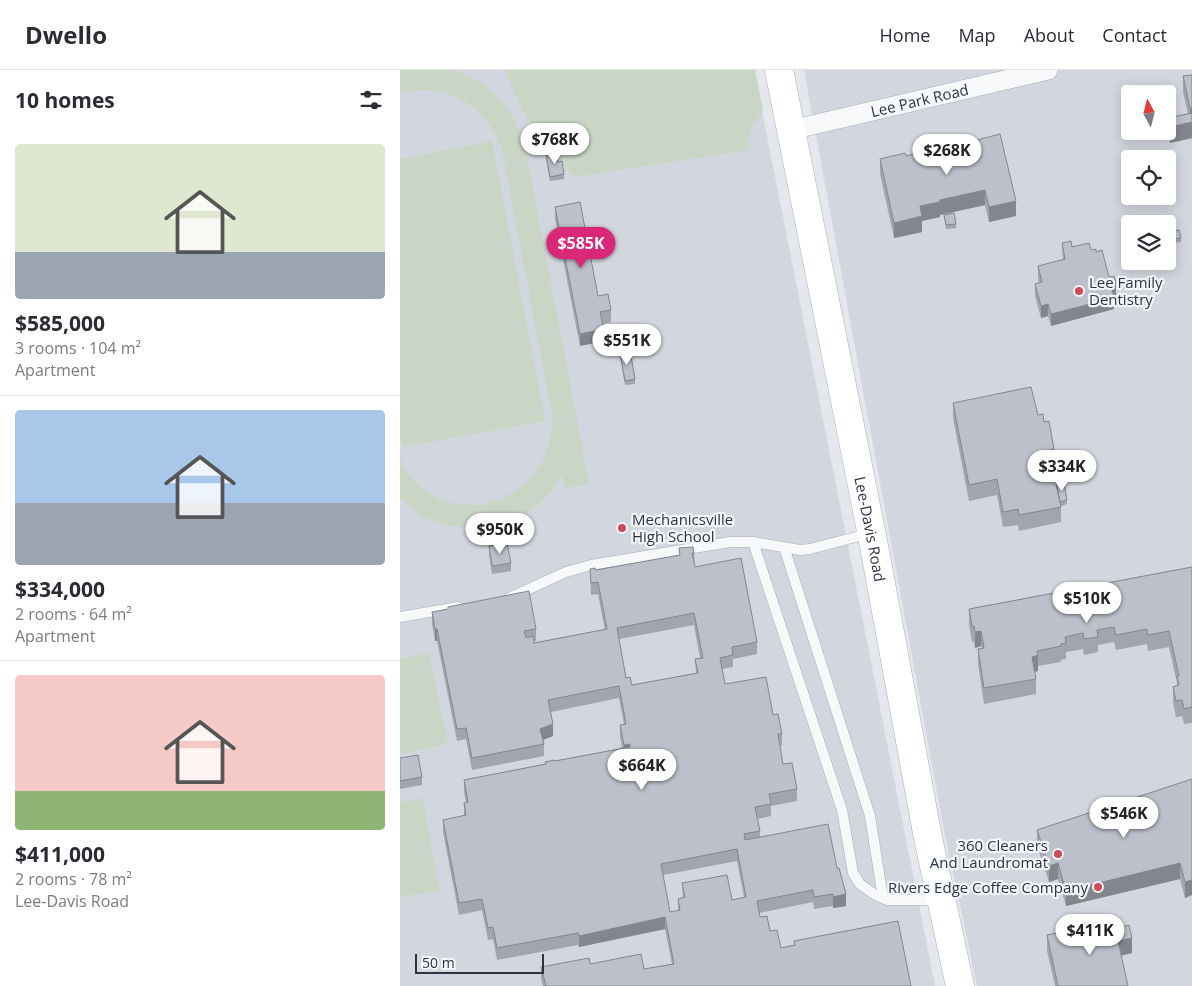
<!DOCTYPE html>
<html lang="en">
<head>
<meta charset="utf-8">
<style>
  :root { --surface:#fff; --page:#f7f7f7; --text:#2b2b33; --muted:#7c7c81; --line:#e1e1e2; --accent:#db2777 }
  body { margin:0; font-family:"Open Sans",sans-serif; background:var(--page); color:var(--text); height:100vh; display:flex; flex-direction:column; font-size:19px; white-space:nowrap }
  * { box-sizing:border-box; margin:0 }
  p { font-size:16px; color:var(--muted) }
  .icon { flex:none; width:28px; height:28px; fill:none; stroke:currentColor; stroke-width:2; stroke-linecap:round; stroke-linejoin:round }
  .map { position:relative; flex:1; overflow:hidden }
  .side { display:flex; flex-direction:column; background:var(--surface); width:400px }
  .side>* { flex:none }
  .needle { width:32px; rotate:353deg }
  .buttons { position:absolute; left:721px; top:15px; display:grid; gap:10px }
  .buttons a { display:grid; place-items:center; width:55px; height:55px; border-radius:5px; background:var(--surface); box-shadow:0 2px 12px #0003; font-size:25px }
  .scale { position:absolute; left:15px; bottom:12px; width:129px; box-sizing:border-box; padding-left:5px; border:2px solid #2b3445; border-top:0; font-size:14px; line-height:18px; white-space:nowrap; color:#2b3445; -webkit-text-stroke:4px #f4f6f9; paint-order:stroke }
  .price { position:absolute; translate:-50% -42px; padding:0 11px; border-radius:18px; background:#fff; color:#222; font-size:16px; line-height:32px; filter:drop-shadow(0 1px 2px #0008) }
  .price::after { content:''; position:absolute; left:50%; top:30px; width:15px; height:11px; margin-left:-8px; background:inherit; clip-path:polygon(0 0,100% 0,50% 100%) }
  .price.on { background:var(--accent); color:#fff }
  ul { padding:0; list-style:none }
  li { display:grid; align-content:center; gap:10px; height:265px; padding:0 15px }
  li+li { border-top:1px solid var(--line) }
  li span { display:grid; place-items:center; height:155px; border-radius:5px; color:#555 }
  li>.icon { margin-inline-start:auto }
  span .icon { width:90px; height:90px; fill:#fffc; stroke-width:1 }
  li b { font-size:21px }
  h2 { display:flex; justify-content:space-between; align-items:center; height:60px; padding:0 15px; font-size:21px }
  header { display:flex; align-items:center; gap:30px; box-sizing:border-box; height:70px; padding:0 25px; background:var(--surface); border-bottom:1px solid var(--line) }
  header strong { font-size:24px }
  nav { display:flex; gap:28px; margin-inline-start:auto; font-size:18px }
  main { display:flex; flex:1; min-height:0 }
  .map>svg:first-child { display:block }
  .built { fill:#d2d6de; fill-rule:evenodd }
  .green { fill:#c9d6c5 }
  .lines { fill:none; stroke-linecap:round; stroke-linejoin:round }
  .service-casing { stroke:#a9aeb7; stroke-width:11 }
  .minor-casing { stroke:#a9aeb7; stroke-width:20 }
  .secondary-casing { stroke:#a9aeb7; stroke-width:29 }
  .service { stroke:#f7f8fa; stroke-width:10 }
  .minor { stroke:#f7f8fa; stroke-width:19 }
  .secondary { stroke:#fff; stroke-width:28 }
  .wall { fill:#a1a5ae; fill-rule:evenodd }
  .shaded-wall { fill:#83868d }
  .building { fill:#bbc0ca; stroke:#83868d; fill-rule:evenodd }
  .poi-dot { fill:#d1495b; stroke:#f4f6f9; stroke-width:2 }
  .labels { text-anchor:middle; dominant-baseline:central; stroke-width:4.5; stroke-linejoin:round; paint-order:stroke }
  .street-label { font-size:15px; fill:#2b3445; stroke:#f4f6f9 }
  .poi-label { font-size:15px; fill:#2b3445; stroke:#f4f6f9; text-anchor:start }
</style>
</head>
<body>
<header>
<strong>Dwello</strong>
<nav><a>Home</a><a>Map</a><a>About</a><a>Contact</a></nav>
</header>
<main>
<section class="side">
<h2>10 homes<svg class="icon" aria-label="filters" viewBox="0 0 24 24"><path d="M4 7h16M4 17h16"/><circle cx="9" cy="7" r="2"/><circle cx="15" cy="17" r="2"/></svg></h2>
<ul>
<li><span style="background:linear-gradient(#dfe7d0 70%,#9aa5b1 0)"><svg class="icon" aria-label="home" viewBox="0 0 24 24"><path d="M3 11l9-7 9 7M6 9v11h12V9"/></svg></span><div><b>$585,000</b><p>3 rooms · 104 m²</p><p>Apartment</p></div></li>
<li><span style="background:linear-gradient(#a9c7e8 60%,#9aa5b1 0)"><svg class="icon" aria-label="home" viewBox="0 0 24 24"><path d="M3 11l9-7 9 7M6 9v11h12V9"/></svg></span><div><b>$334,000</b><p>2 rooms · 64 m²</p><p>Apartment</p></div></li>
<li><span style="background:linear-gradient(#f6c9c9 75%,#8fb573 0)"><svg class="icon" aria-label="home" viewBox="0 0 24 24"><path d="M3 11l9-7 9 7M6 9v11h12V9"/></svg></span><div><b>$411,000</b><p>2 rooms · 78 m²</p><p>Lee-Davis Road</p></div></li>
</ul>
</section>
<div class="map">
<svg width="792" height="916" viewBox="0 0 792 916">
  <rect width="100%" height="100%" fill="#e4e7ec"/>
  <path class="built" d="M0,0H354L535,916H0Z
    M404,0H792V916H577L544,760ZM730,24H768V61H730ZM730,89H768V126H730ZM730,154H768V191H730Z"/>
  <path class="green" d="M0,0C15,0 36,0 50,0C87,8 116,41 125,76L189,414L166,418L162,405C138,453 76,469 28,449C17,444 9,436 0,429V389C36,469 157,438 152,345L102,79C86,34 47,12 0,23Z
    M104,0H355L363,40L349,62L348,80L175,107L135,64Z
    M92,71L145,351L3,377L0,363V89Z
    M29,583L48,674L0,684V589Z
    M23,728L39,820L0,827V732Z"/>
  <g class="lines">
    <defs>
      <path id="service" d="M353,472L442,740L453,803L460,814L474,824L487,830H540
        M384,477L470,746L483,828
        M109,528L166,502L191,495L330,472H353L400,480L410,479L471,463
        M0,547L58,537"/>
      <g id="minor">
        <path id="s1" d="M391,60L648,0"/>
      </g>
      <g id="secondary">
        <path id="s2" d="M379,0L474,476L528,768L560,916"/>
      </g>
    </defs>
    <use href="#service" class="service-casing"/>
    <use href="#minor" class="minor-casing"/>
    <use href="#secondary" class="secondary-casing"/>
    <use href="#service" class="service"/>
    <use href="#minor" class="minor"/>
    <use href="#secondary" class="secondary"/>
  </g>
  <path class="wall" d="M792,5V68L770,73L768,64V48L788,44L783,22V6Z
    M573,71L616,146L589,152L585,135L540,145V147L522,151V162L494,168L480,104V89L506,86Z
    M146,84L158,92L164,104V109L150,111L146,88Z
    M155,137L198,226L211,240V252L203,254L204,271L180,276L155,149Z
    M544,145L556,154V158L546,159Z
    M771,161L781,168V172L772,173Z
    M662,173L672,177L696,182L709,207L716,225L713,226L714,239L651,256L648,246L641,248L635,226V214L639,213L638,208V196L663,190Z
    M220,282L235,309V314L225,315L220,286Z
    M553,333L638,345L654,379V392L664,410L667,434L661,436V452L619,461L618,455L603,457L597,425L569,431L553,348Z
    M89,476L111,493V501L92,504L89,484Z
    M279,478L294,483L295,497L357,572V584L333,589V597L322,599L325,614L373,645L382,664V675L380,676L383,694L397,719V731L371,736V746L357,749L360,761V767L437,798L446,836L433,838V836L414,839L413,832L359,843L360,847L370,861L381,878L394,875V871L511,916H143L141,909V897L190,894L244,899L272,894L265,859L179,877L178,875L97,890L93,869L88,870L82,840L59,845L43,762V750L64,746V733L66,732L64,722V710L145,694V692L155,691L222,678L220,667V655L224,654L219,628L151,642L153,666L143,670L144,674V686L72,700L66,669L57,671L37,571H35L32,554V542L136,559V571H134V573L205,560L198,524L191,525L190,499L196,500L279,485ZM294,555L300,588L295,589L296,603L232,615L226,608L219,569ZM337,791L344,827L332,830L282,813L283,828L278,829V841L270,842L263,805Z
    M792,497V653L784,654L782,646L776,647L773,632V617L777,616V613L769,577L748,581L747,574L716,580L714,572L698,575V582L684,585L683,579L666,582V589L661,590V592L638,596V601L634,602L636,609V624L584,634L578,594V579L582,578L581,576L575,578L574,571L572,572L569,555V539Z
    M0,688L22,707V715L0,719Z
    M792,709V825L785,828L780,809L666,836L658,809L649,812L637,775V760Z
    M715,858L732,883L721,886L728,916H655L647,881V865Z"/>
  <path class="shaded-wall" d="M790,38H792V68L770,73V57L790,53Z
    M585,120V135L540,145V147L522,151V162L494,168V153L520,136L540,130Z
    M616,131V146L589,152V137Z
    M716,213V225L711,227V215Z
    M714,228V239L651,256V244Z
    M648,234V246L641,248V236Z
    M204,259V271L180,276V264Z
    M35,559H37V571H35Z
    M581,561V576L575,578V562Z
    M638,585V601L632,602V587Z
    M153,654V666L140,671V659Z
    M230,674V686L224,687V675Z
    M658,793V809L649,812V796Z
    M780,793V809L666,836V821Z
    M792,810V825L785,828V812Z
    M446,824V836L433,838V827Z
    M265,847V859L179,877V866Z
    M732,868V883L718,886V871Z"/>
  <path class="building" d="M792,5V38H790L783,6Z
    M792,43V52L770,57L768,48Z
    M600,64L616,131L589,137L585,120L540,130V132L520,136L522,146L494,153L480,89L505,83L506,86L572,68L573,71Z
    M156,82L158,92L162,91L164,104L150,107L146,84Z
    M180,132L198,226L208,224L211,240L200,242L204,259L180,264L155,137Z
    M554,143L556,154L546,155L544,145Z
    M779,160L781,168L772,169L771,161Z
    M671,171L672,177L689,173L691,180L696,179V182L702,180L709,207L714,206L716,213L711,215L714,228L651,244L648,234L641,236L635,214L642,212L638,196L665,189L662,173Z
    M230,280L235,309L225,311L220,282Z
    M631,317L638,345L643,344L644,352L649,351L654,379L650,380L661,437L619,445L618,439L603,442L597,409L569,415L553,333Z
    M660,391L664,410L656,411L652,393Z
    M664,412L667,430L660,432L656,414Z
    M107,473L111,493L92,496L89,476Z
    M293,477L294,483H292L295,497L341,488L357,572L332,577L333,585L320,588L325,614L366,607L373,645L378,644L382,664H378L383,694L392,693L397,719L369,724L371,734L355,737L360,761L344,764L345,770L428,754L437,798H439L446,824L433,827V824L414,827L413,820L357,831L360,847L367,846L370,861L377,860L381,878L395,875L394,871L498,851L511,916H146L141,897L189,888L190,894L241,884L244,899L274,894L265,847L179,866L178,863L97,878L93,857L88,858L82,829L59,833L43,750L66,745L64,733L68,732L64,710L146,694L145,692L154,690L155,691L230,677V674L224,675L220,655L226,654L219,616L148,630L153,654L140,659L144,674L72,688L66,658L57,659L37,559H35L32,542L48,539V537L129,521L136,559L124,561L126,568L133,566L134,573L207,559L198,512L191,513L190,499L195,498L196,500L280,485L279,478ZM294,543L303,588L295,589L298,603L232,615L230,607L226,608L217,558ZM337,779L346,827L332,830L327,805L282,813L285,827L278,829L280,840L270,842L261,794Z
    M792,497V637L784,639L782,630L776,631L773,617L779,615L777,606H779L769,561L748,565L747,559L716,565L714,557L697,560L698,567L684,569L683,563L665,567L666,573L661,574V576L637,581L638,585L632,587L636,609L584,618L578,579L584,578L581,561L575,562L574,556H572L569,539Z
    M18,685L22,707L0,711V688Z
    M792,709V810L785,812L780,793L666,821L658,793L649,796L637,760Z
    M713,851L715,858L729,855L732,868L718,871L728,916H658L647,865Z"/>
  <g class="poi-dot">
    <circle cx="679" cy="221" r="5"/>
    <circle cx="222" cy="458" r="5"/>
    <circle cx="658" cy="784" r="5"/>
    <circle cx="698" cy="817" r="5"/>
  </g>
  <g class="labels">
    <g class="street-label">
      <text stroke="none"><textPath href="#s1" startOffset="132">Lee Park Road</textPath></text>
      <text stroke="none"><textPath href="#s2" startOffset="468">Lee-Davis Road</textPath></text>
    </g>
    <g class="poi-label">
      <text x="689" y="212">Lee Family<tspan x="689" dy="17">Dentistry</tspan></text>
      <text x="232" y="449">Mechanicsville<tspan x="232" dy="17">High School</tspan></text>
      <text x="648" y="775" text-anchor="end">360 Cleaners<tspan x="648" dy="17">And Laundromat</tspan></text>
      <text x="688" y="817" text-anchor="end">Rivers Edge Coffee Company</text>
    </g>
  </g>
</svg>
<div class="buttons">
<a><svg class="needle" viewBox="-14 -14 28 28"><path d="M0-13l5 13h-10z" fill="#e53935"/><path d="M0 13l5-13h-10z" fill="#7c7c81"/></svg></a>
<a><svg class="icon" aria-label="locate" viewBox="0 0 24 24"><circle cx="12" cy="12" r="6"/><path d="M12 2v4M12 18v4M2 12h4M18 12h4"/></svg></a>
<a><svg class="icon" aria-label="layers" viewBox="0 0 24 24"><path d="M12 4l9 5-9 5-9-5zM3 14l9 5 9-5"/></svg></a>
</div>
<div class="scale">50 m</div>
<b class="price" style="left:155px;top:95px">$768K</b>
<b class="price" style="left:547px;top:106px">$268K</b>
<b class="price on" style="left:181px;top:199px">$585K</b>
<b class="price" style="left:227px;top:296px">$551K</b>
<b class="price" style="left:662px;top:422px">$334K</b>
<b class="price" style="left:100px;top:485px">$950K</b>
<b class="price" style="left:687px;top:554px">$510K</b>
<b class="price" style="left:242px;top:721px">$664K</b>
<b class="price" style="left:724px;top:769px">$546K</b>
<b class="price" style="left:690px;top:886px">$411K</b>
</div>
</main>
</body>
</html>
